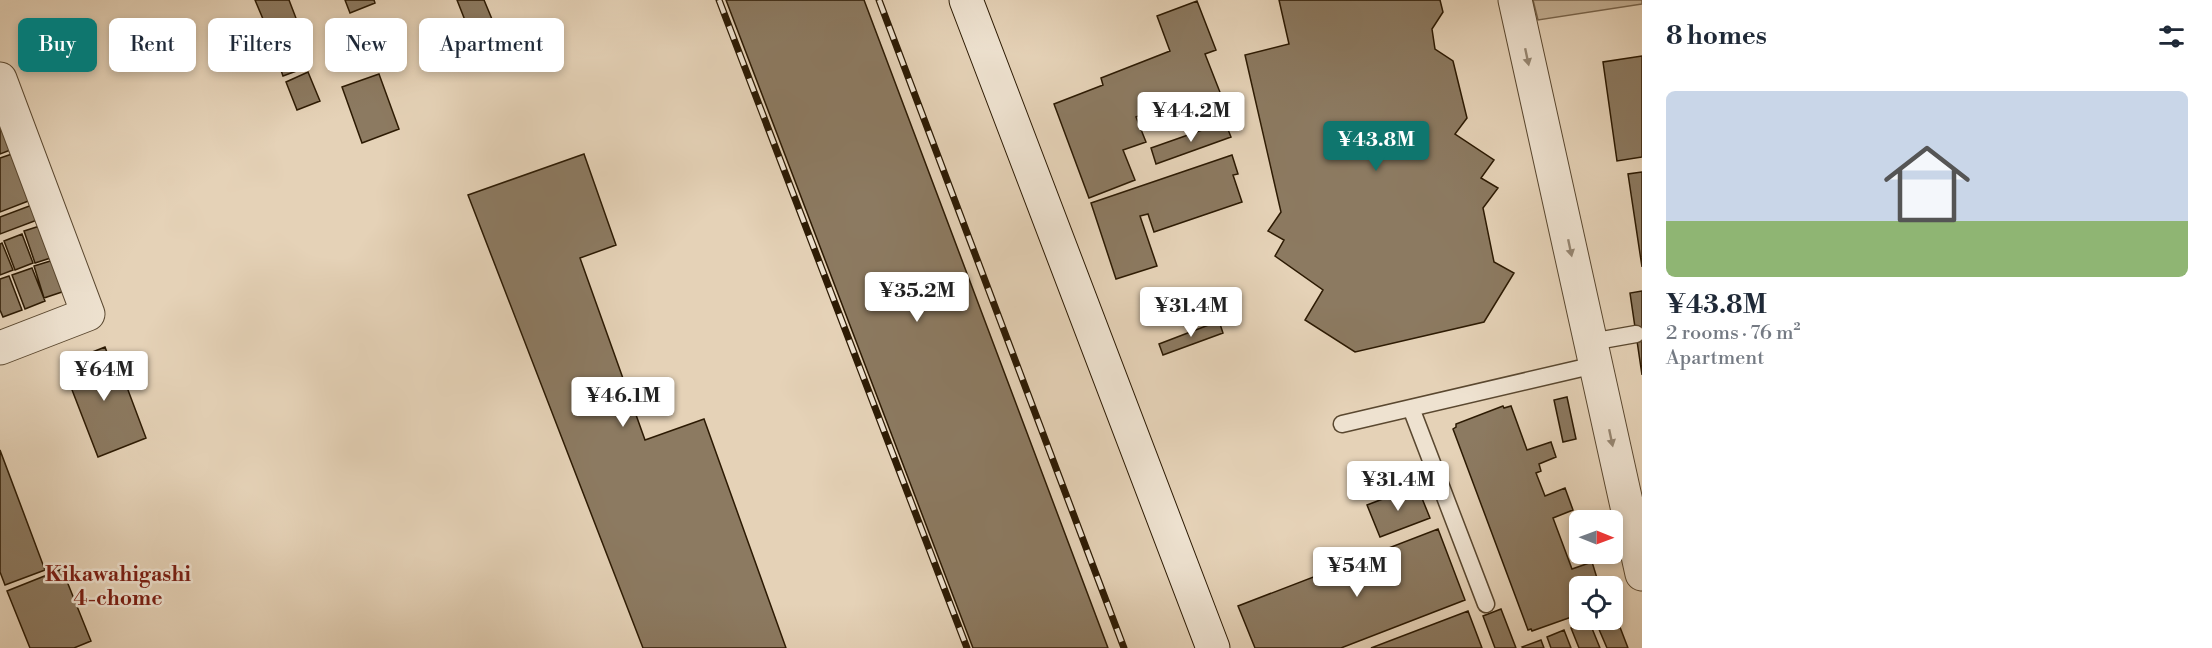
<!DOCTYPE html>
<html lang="en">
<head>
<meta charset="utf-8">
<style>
  :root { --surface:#fff; --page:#f2f2f3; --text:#1f2937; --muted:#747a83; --accent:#0f766e }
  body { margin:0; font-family:"Libre Bodoni",serif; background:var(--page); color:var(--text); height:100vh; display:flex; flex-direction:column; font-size:22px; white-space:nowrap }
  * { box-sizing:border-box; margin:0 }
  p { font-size:20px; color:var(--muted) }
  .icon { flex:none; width:33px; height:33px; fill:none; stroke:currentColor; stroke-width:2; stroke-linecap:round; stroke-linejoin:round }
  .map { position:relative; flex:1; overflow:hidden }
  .details { display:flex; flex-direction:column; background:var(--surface); width:570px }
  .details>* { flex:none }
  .hud { position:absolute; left:18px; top:18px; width:570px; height:54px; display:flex; gap:12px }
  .needle { width:39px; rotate:91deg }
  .fabs { position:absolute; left:1569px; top:510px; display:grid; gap:12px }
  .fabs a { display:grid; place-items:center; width:54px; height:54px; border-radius:9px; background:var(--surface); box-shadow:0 3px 9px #0003; font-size:30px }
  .price { position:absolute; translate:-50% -51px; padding:0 14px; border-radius:6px; background:#fff; color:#222; font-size:20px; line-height:39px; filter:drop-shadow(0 2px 3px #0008) }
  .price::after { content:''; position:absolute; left:50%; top:36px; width:18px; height:14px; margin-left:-9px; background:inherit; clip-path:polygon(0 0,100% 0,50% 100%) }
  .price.active { background:var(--accent); color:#fff }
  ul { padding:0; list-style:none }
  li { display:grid; align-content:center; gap:12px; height:318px; padding:0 24px }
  li span { display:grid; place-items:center; height:186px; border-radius:9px; color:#555 }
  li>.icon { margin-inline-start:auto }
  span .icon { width:108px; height:108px; fill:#fffc; stroke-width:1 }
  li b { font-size:26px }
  h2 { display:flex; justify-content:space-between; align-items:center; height:72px; padding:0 24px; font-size:26px }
  .chip { padding:0 21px; border-radius:9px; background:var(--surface); box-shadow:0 3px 9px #0003; font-size:21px; line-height:54px }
  .chip.active { background:var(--accent); color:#fff }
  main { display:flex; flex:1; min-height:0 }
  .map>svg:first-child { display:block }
  .green { fill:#c6b398; stroke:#79664e; stroke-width:1.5 }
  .building { fill:#8c7a61; stroke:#2c1a03; stroke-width:1.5 }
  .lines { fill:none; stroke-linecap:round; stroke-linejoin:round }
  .lane-casing { stroke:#5a4830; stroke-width:19 }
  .street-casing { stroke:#5a4830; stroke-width:35 }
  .secondary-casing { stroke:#2c1a03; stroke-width:35 }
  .lane { stroke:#eee2d0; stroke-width:16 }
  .street { stroke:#eee2d0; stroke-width:33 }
  .secondary { stroke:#eee2d0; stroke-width:33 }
  .rail-casing { stroke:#2c1a03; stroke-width:7 }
  .rail { stroke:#eee2d0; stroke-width:4.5; stroke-dasharray:14; stroke-linecap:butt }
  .oneway { fill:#978874 }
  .labels { text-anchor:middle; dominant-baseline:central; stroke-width:5; stroke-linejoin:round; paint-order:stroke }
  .neighbourhood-label { font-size:21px; font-weight:bold; fill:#7a1f14; stroke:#eee2d0 }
</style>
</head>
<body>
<main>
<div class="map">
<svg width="1642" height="648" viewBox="0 0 1642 648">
  <rect width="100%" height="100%" fill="#e5d2b7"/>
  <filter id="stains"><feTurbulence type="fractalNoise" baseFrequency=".00333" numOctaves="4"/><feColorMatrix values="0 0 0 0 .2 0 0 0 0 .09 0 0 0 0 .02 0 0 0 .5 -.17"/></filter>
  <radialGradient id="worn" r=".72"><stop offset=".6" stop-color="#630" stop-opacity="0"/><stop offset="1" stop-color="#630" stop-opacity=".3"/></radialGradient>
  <path class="green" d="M1533,0H1642V4L1538,20Z"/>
  <path class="building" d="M255,0H289L299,26L271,38Z
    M345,0H374L375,3L350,13Z
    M457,0H484L494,24L470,33Z
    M726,0H864L1108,648H973Z
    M1279,0H1440L1443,12L1432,29L1435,49L1453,61L1467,118L1455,134L1494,160L1481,178L1498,188L1483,208L1494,262L1514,273L1484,322L1355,352L1305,320L1323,290L1275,256L1284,240L1268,231L1281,212L1245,55L1289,44Z
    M1197,1L1216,50L1205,54L1225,105L1204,113L1201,107L1173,118L1168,104L1136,117L1146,142L1123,150L1135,180L1089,198L1054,104L1103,85L1101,78L1170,51L1157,16Z
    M304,49L310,66L283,76L277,59Z
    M1642,56V157L1617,161L1603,62Z
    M308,72L320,101L297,110L286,82Z
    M379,74L399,129L362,143L342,87Z
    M0,109L18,147L0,154Z
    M1225,122L1231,137L1156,164L1151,148Z
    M12,154L36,198L0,212V158Z
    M584,154L616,245L580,258L645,440L704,419L786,648H643L468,195Z
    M1232,155L1238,174L1233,175L1242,202L1154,232L1148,214L1140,216L1157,266L1116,279L1091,203Z
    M1642,172V267L1628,174Z
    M40,202L45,217L0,234V217Z
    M46,224L57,256L35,263L24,231Z
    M22,234L33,263L15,270L4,241Z
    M2,243L13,270L0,275V244Z
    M57,259L68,290L44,298L34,266Z
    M32,268L45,301L25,309L12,275Z
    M9,276L22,310L3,317L0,310V279Z
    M1642,291V375L1630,293Z
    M1219,321L1223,333L1163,355L1159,344Z
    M105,347L116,377L122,374L146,438L98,457L62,364Z
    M1567,397L1576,439L1563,442L1554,400Z
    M1503,406L1504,408L1511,406L1527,450L1551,442L1556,457L1539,464L1541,471L1536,473L1545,496L1565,488L1573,510L1553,518L1572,569L1592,562L1597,578L1578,585L1580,614L1532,631L1531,629L1528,630L1453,429L1456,427V424Z
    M0,450L45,570L5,585L0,572Z
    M1417,486L1430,518L1380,537L1367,505Z
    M1438,529L1465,600L1341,648H1255L1238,606Z
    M62,569L91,641L74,648H30L7,591Z
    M1501,609L1516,648H1495L1483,616Z
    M1613,609L1628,648H1607L1595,620H1612Z
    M1468,611L1482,648H1371Z
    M1589,621L1600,648H1579L1571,628Z
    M1564,630L1571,648H1551L1547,637Z
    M1541,640L1544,648H1523L1522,647Z"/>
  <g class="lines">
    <defs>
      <path id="lane" d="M1591,342L1636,334
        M1411,408L1486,604
        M1342,424L1595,365"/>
      <path id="street" d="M1515,0L1642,574
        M0,79L88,314L0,348"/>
      <path id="secondary" d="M966,0L1213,648"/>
    </defs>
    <use href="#lane" class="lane-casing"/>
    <use href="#street" class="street-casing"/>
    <use href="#secondary" class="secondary-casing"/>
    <use href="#lane" class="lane"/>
    <use href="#street" class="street"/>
    <use href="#secondary" class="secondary"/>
    <defs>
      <path id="rail" d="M719,0L967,648
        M879,0L1124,648"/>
    </defs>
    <use href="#rail" class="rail-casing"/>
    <use href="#rail" class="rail"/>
  </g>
  <defs><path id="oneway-solid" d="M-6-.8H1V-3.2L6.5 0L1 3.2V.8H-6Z" transform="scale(1.5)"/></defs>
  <g class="oneway">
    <use href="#oneway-solid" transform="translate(1527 57) rotate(78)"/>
    <use href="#oneway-solid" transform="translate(1570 248) rotate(78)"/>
    <use href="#oneway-solid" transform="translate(1611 438) rotate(78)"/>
  </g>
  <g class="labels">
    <g class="neighbourhood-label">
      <text x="118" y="575">Kikawahigashi<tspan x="118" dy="24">4-chome</tspan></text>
    </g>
  </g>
  <rect width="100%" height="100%" filter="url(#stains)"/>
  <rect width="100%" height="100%" fill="url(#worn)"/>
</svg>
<div class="fabs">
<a><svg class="needle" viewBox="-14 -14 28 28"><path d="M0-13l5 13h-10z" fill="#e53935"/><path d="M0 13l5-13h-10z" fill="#747a83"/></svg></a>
<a><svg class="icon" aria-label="locate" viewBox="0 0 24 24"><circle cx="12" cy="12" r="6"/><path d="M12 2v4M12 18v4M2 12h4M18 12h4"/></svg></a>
</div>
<b class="price" style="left:1191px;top:143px">¥44.2M</b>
<b class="price active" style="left:1376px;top:172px">¥43.8M</b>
<b class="price" style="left:917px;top:323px">¥35.2M</b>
<b class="price" style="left:1191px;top:338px">¥31.4M</b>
<b class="price" style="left:104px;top:402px">¥64M</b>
<b class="price" style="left:623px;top:428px">¥46.1M</b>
<b class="price" style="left:1398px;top:512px">¥31.4M</b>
<b class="price" style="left:1357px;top:598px">¥54M</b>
<div class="hud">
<a class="chip active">Buy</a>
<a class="chip">Rent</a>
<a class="chip">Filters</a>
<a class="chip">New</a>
<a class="chip">Apartment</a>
</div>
</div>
<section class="details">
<h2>8 homes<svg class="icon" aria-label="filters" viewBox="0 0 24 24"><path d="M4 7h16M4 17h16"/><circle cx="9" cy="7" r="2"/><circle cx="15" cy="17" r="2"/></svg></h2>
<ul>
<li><span style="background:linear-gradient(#c9d6e8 70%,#8fb573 0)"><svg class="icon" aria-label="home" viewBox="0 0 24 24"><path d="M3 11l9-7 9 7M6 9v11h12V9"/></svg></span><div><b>¥43.8M</b><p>2 rooms · 76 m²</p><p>Apartment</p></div></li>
</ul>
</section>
</main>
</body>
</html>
